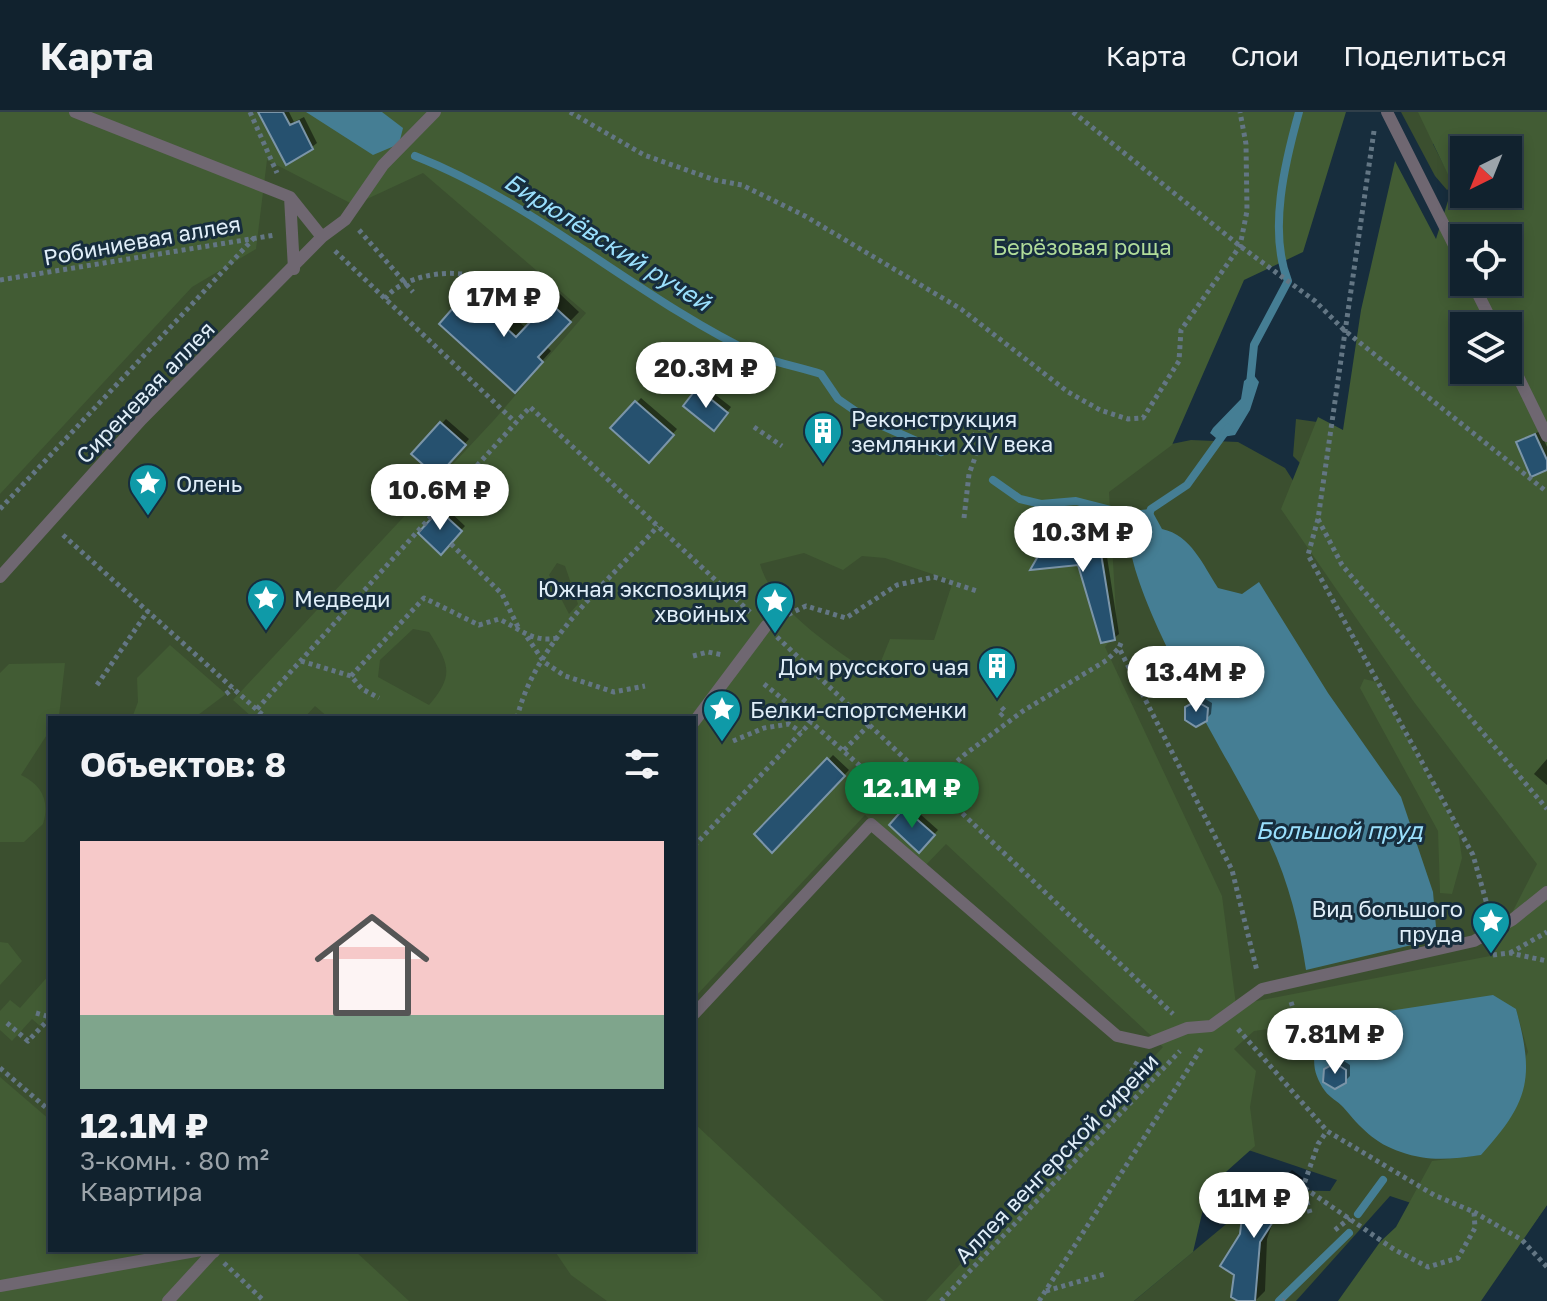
<!DOCTYPE html>
<html lang="ru">
<head>
<meta charset="utf-8">
<style>
  :root { --surface:#11222e; --page:#1a2a36; --text:#f1f3f6; --muted:#9ca4aa; --line:#303f4a; --accent:#0b8043 }
  body { margin:0; font-family:"Golos Text",sans-serif; background:var(--page); color:var(--text); height:100vh; display:flex; flex-direction:column; font-size:30px; white-space:nowrap }
  * { box-sizing:border-box; margin:0 }
  p { font-size:26px; color:var(--muted) }
  .icon { flex:none; width:44px; height:44px; fill:none; stroke:currentColor; stroke-width:2; stroke-linecap:round; stroke-linejoin:round }
  .map { position:relative; flex:1; overflow:hidden }
  .panel { position:absolute; left:48px; top:604px; width:648px; height:536px; display:flex; flex-direction:column; background:var(--surface); border-radius:0px; box-shadow:0 4px 12px #0003,0 0 0 2px var(--line) }
  .panel>* { flex:none }
  .needle { width:52px; rotate:223deg }
  .tools { position:absolute; left:1450px; top:24px; display:grid; gap:16px }
  .tools a { display:grid; place-items:center; width:72px; height:72px; border-radius:0px; background:var(--surface); box-shadow:0 4px 12px #0003,0 0 0 2px var(--line); font-size:40px }
  .price { position:absolute; translate:-50% -68px; padding:0 18px; border-radius:28px; background:#fff; color:#222; font-size:26px; line-height:52px; filter:drop-shadow(0 2px 4px #0008) }
  .price::after { content:''; position:absolute; left:50%; top:48px; width:24px; height:18px; margin-left:-12px; background:inherit; clip-path:polygon(0 0,100% 0,50% 100%) }
  .price.on { background:var(--accent); color:#fff }
  ul { padding:0; list-style:none }
  li { display:grid; align-content:center; gap:16px; height:424px; padding:0 32px }
  li+li { border-top:2px solid var(--line) }
  li span { display:grid; place-items:center; height:248px; border-radius:0px; color:#555 }
  li>.icon { margin-inline-start:auto }
  span .icon { width:144px; height:144px; fill:#fffc; stroke-width:1 }
  li b { font-size:34px }
  h2 { display:flex; justify-content:space-between; align-items:center; height:96px; padding:0 32px; font-size:34px }
  header { display:flex; align-items:center; gap:48px; box-sizing:border-box; height:112px; padding:0 40px; background:var(--surface); border-bottom:2px solid var(--line) }
  header strong { font-size:38px }
  nav { display:flex; gap:44px; margin-inline-start:auto; font-size:28px }
  .map>svg:first-child { display:block }
  .green { fill:#3b4f2f; fill-rule:evenodd }
  .forest { fill:#425c34; fill-rule:evenodd }
  .water { fill:#457e94 }
  .shadow { fill:#0007 }
  .lines { fill:none; stroke-linecap:round; stroke-linejoin:round }
  .stream { stroke:#457e94; stroke-width:8 }
  .building { fill:#26516f; stroke:#7b95a8; stroke-width:2 }
  .path { stroke:#637684; stroke-width:5; stroke-dasharray:4 4; stroke-linecap:butt }
  .service { stroke:#6f6771; stroke-width:12 }
  .labels { text-anchor:middle; dominant-baseline:central; stroke-width:6; stroke-linejoin:round; paint-order:stroke }
  .street-label { font-size:22px; fill:#e0eef8; stroke:#172d3d }
  .park-label { font-size:22px; fill:#b1dc9a; stroke:#172d3d }
  .poi-label { font-size:22px; fill:#e0eef8; stroke:#172d3d; text-anchor:start }
  .water-label { font-size:24px; font-style:italic; fill:#9adffc; stroke:#172d3d }
</style>
</head>
<body>
<header>
<strong>Карта</strong>
<nav><a>Карта</a><a>Слои</a><a>Поделиться</a></nav>
</header>
<div class="map">
<svg width="1547" height="1189" viewBox="0 0 1547 1189">
  <rect width="100%" height="100%" fill="#172d3d"/>
  <path class="green" d="M0,0H489L1152,336L1191,328L1238,330L1285,356L1306,389L1547,683V1093L1522,1128L1390,1084L1296,1189H1134L1267,1078L1330,1079L1337,1068L1189,1018L1075,1189H0ZM50,606H694V1138H50Z
    M1401,0H1456L1433,32L1454,73L1447,78L1435,64Z
    M1296,307L1317,310L1313,364L1293,344Z"/>
  <path class="forest" d="M0,0H1346L1303,140L1244,168L1172,333L1109,380L1117,519L1105,535L1222,784L1236,893L1490,844L1537,752L1414,590L1281,397L1318,305L1343,318L1361,198L1395,49L1436,127L1453,73L1418,0H1547V1093L1481,1189H1338L1380,1130L1396,1115L1432,1049L1481,1043L1528,940L1516,897L1291,908L1275,916L1254,919L1234,937L1256,959L1250,995L1255,1034L1208,1076L1193,1140L1134,1189H926L1163,935L946,732L922,757L865,703L694,886V606H329L315,594L304,606H253L233,588L494,308L586,201L423,61L354,93L267,48L256,137L192,175L0,382ZM1464,38H1508V82H1464ZM1464,126H1508V170H1464ZM1464,214H1508V258H1464ZM804,441L843,458L862,444L885,446L953,469L934,528L890,527L875,564C837,539 772,497 760,452ZM557,451L565,454L578,492L569,502L549,463ZM413,517L429,520C449,552 455,563 429,593L378,565L380,548Z
    M170,533L226,582L194,606H132L138,590L137,566Z
    M65,551L59,604L50,606V618L21,663C42,673 50,689 43,712L24,730H0V561L9,552Z
    M1364,567L1377,570L1458,719L1462,746L1452,782L1440,781L1438,719L1360,576Z
    M0,830L8,831L22,849L0,873Z
    M50,862V903L40,914L32,907L12,929L0,918V899L10,888L20,896Z
    M0,965L50,1008V1138H354L409,1189H0Z
    M694,1011L884,1189H607L571,1163L554,1138H694Z"/>
  <path class="water" d="M306,0H382L403,16L399,32L373,43Z
    M1253,262L1259,270L1250,298L1235,323L1216,326L1210,321L1213,316L1241,287L1244,269Z
    M1151,397L1162,417C1191,423 1203,453 1218,476L1242,482L1259,470L1328,581L1401,685L1433,780L1437,827L1306,858C1299,811 1288,767 1267,724C1233,650 1121,481 1128,407L1130,399Z
    M1493,883L1516,897C1535,966 1529,990 1481,1043C1452,1047 1429,1050 1401,1040C1374,1031 1361,1016 1343,995C1338,989 1330,986 1325,979C1302,948 1318,917 1350,905Z"/>
  <path class="shadow" d="M263,0H289L294,10L304,5L317,31L312,35Z
    M478,172L527,217L560,182L579,200L546,234L551,239L524,269L468,182Z
    M703,273L731,295L718,312L699,277Z
    M641,286L677,317L649,348L613,316Z
    M446,307L469,327L437,363L414,342Z
    M1540,319L1547,335V356L1518,331Z
    M445,395L465,414L441,440L420,421Z
    M1103,419L1119,522L1114,526L1080,451L1049,428L1054,423Z
    M1179,534L1188,540V551L1183,556L1164,545Z
    M1202,585L1212,591L1211,602L1206,607L1187,596Z
    M833,643L849,658L773,738L757,722Z
    M1547,647V673L1534,662Z
    M910,693L938,718L919,738L891,713Z
    M1341,947L1350,953V964L1345,969L1326,958Z
    M1292,1058L1303,1066L1273,1110L1267,1127L1265,1179L1255,1189H1240L1246,1088L1257,1078L1268,1079L1283,1061L1287,1063Z"/>
  <g class="lines">
    <path class="stream" d="M415,44C538,92 637,186 757,243C773,250 802,256 821,262L838,287L867,307L941,340
      M1250,272L1254,233L1288,169C1268,119 1285,50 1299,0
      M993,368L1020,387L1041,392L1076,389L1115,399L1136,414
      M1148,405L1151,397L1187,373L1228,316
      M1323,901L1340,915
      M1358,1102L1383,1068
      M1279,1189L1349,1121"/>
  </g>
  <path class="building" d="M258,0H283L290,13L299,9L313,37L286,53Z
    M467,180L516,225L549,190L571,210L538,245L543,250L515,281L439,212Z
    M697,276L728,301L714,319L683,294Z
    M635,289L674,323L649,351L610,316Z
    M440,310L466,333L437,365L411,342Z
    M1535,322L1547,348V358L1531,365L1516,330Z
    M439,398L462,419L441,443L418,421Z
    M1098,423L1115,528L1101,531L1078,453L1030,458L1048,427Z
    M1173,538L1185,544L1184,557L1173,564L1162,557V544Z
    M1196,589L1208,596L1207,609L1196,615L1185,608V595Z
    M827,646L845,664L772,741L754,722Z
    M904,696L935,723L919,741L889,713Z
    M1335,951L1346,958V971L1335,977L1323,970L1324,957Z
    M1280,1067L1294,1077L1260,1130L1255,1189H1238L1231,1185L1234,1163L1220,1154L1240,1122L1244,1088L1260,1089L1271,1071L1276,1073Z"/>
  <g class="lines">
    <path class="path" d="M250,0L277,61
      M570,0L644,43L715,68L742,73L805,104L961,197L1068,280L1100,298L1128,307L1143,306L1179,249L1181,218L1240,134L1247,99L1246,32L1240,0
      M1073,0L1240,134L1315,189L1344,218L1547,380
      M1374,19L1318,407L1308,443L1473,743L1490,803
      M359,118L413,180
      M335,139L514,309
      M0,168L275,123
      M385,187C401,164 452,155 477,166C489,172 500,188 506,199L499,209
      M754,315L782,334
      M970,332L980,312
      M0,397L254,126
      M964,406L969,362L976,343
      M1318,407L1342,453L1547,697
      M63,423L266,606
      M451,432L502,482L518,515
      M781,506L806,494L846,506L897,473L934,465L977,479
      M527,525L544,550L565,564L614,580L645,574
      M777,525L1173,902
      M1121,531L1119,536L1232,758L1257,859
      M693,544L708,540L723,543
      M301,549L351,564L362,577L379,586
      M351,564L424,486L479,513L499,507C520,517 533,531 558,526
      M764,572L811,610
      M97,573L148,499
      M226,582L233,576
      M257,597L530,295L752,502
      M1000,604L1005,599L1000,594
      M517,606C535,530 607,471 658,414
      M733,629L764,616L789,612L801,620
      M844,638L870,612
      M934,671L964,643L1023,599L1107,548L1119,536
      M694,734L811,610L869,662
      M1510,841L1547,820
      M1493,843L1510,841L1547,849
      M1291,890L1308,942
      M36,901L50,905
      M7,911L28,929L50,906
      M1238,917L1327,1019L1434,1083L1474,1100L1475,1116L1458,1146L1428,1155L1395,1138L1303,1075
      M0,956L50,999
      M1131,960L1139,947
      M1474,1100L1522,1128L1547,1155
      M1310,1101L1303,1075L1318,1032L1327,1019
      M1335,1118L1350,1106
      M224,1151L264,1189
      M1046,1179L1105,1162
      M941,1189L1180,939
      M1039,1189L1203,934
      M1283,1189L1285,1188"/>
    <path class="service" d="M75,0L290,85L322,125
      M1387,0L1464,153
      M290,85L294,157
      M1472,170L1494,214
      M1508,244L1547,324
      M0,465L141,308L322,125L345,108L383,53L435,0
      M694,610L766,514
      M694,902L871,712L1117,924L1149,931L1187,916L1211,914L1262,877L1474,829L1512,808L1547,780
      M0,1174L201,1138L214,1140
      M168,1189L215,1138"/>
  </g>
  <defs>
    <symbol id="building-pin" viewBox="-11 -11 22 30"><path d="M0 17L-7.5 6A9.5 9.5 0 1 1 7.5 6Z" fill="#0f9aa8" stroke="#172d3d"/><path d="M-4-6H4V6H1V3H-1V6H-4ZM-2.5-4.3h1.7v1.8h-1.7ZM.8-4.3h1.7v1.8H.8ZM-2.5-1h1.7V.8h-1.7ZM.8-1h1.7V.8H.8Z" fill="#fff"/></symbol>
    <symbol id="sight-pin" viewBox="-11 -11 22 30"><path d="M0 17L-7.5 6A9.5 9.5 0 1 1 7.5 6Z" fill="#0f9aa8" stroke="#172d3d"/><path d="M0-6L1.8-2.2L6-1.7L2.9 1.2L3.7 5.4L0 3.3L-3.7 5.4L-2.9 1.2L-6-1.7L-1.8-2.2Z" fill="#fff"/></symbol>
  </defs>
  <g fill-rule="evenodd">
    <use href="#building-pin" x="801" y="297" width="44" height="60"/>
    <use href="#sight-pin" x="126" y="349" width="44" height="60"/>
    <use href="#sight-pin" x="244" y="464" width="44" height="60"/>
    <use href="#sight-pin" x="753" y="467" width="44" height="60"/>
    <use href="#building-pin" x="975" y="532" width="44" height="60"/>
    <use href="#sight-pin" x="700" y="575" width="44" height="60"/>
    <use href="#sight-pin" x="1469" y="787" width="44" height="60"/>
  </g>
  <g class="labels">
    <g class="street-label">
      <text transform="translate(142 128) rotate(-10)">Робиниевая аллея</text>
      <text transform="translate(145 280) rotate(-46)">Сиреневая аллея</text>
      <text transform="translate(1056 1046) rotate(-46)">Аллея венгерской сирени</text>
    </g>
    <g class="park-label">
      <text x="1082" y="134">Берёзовая роща</text>
    </g>
    <g class="poi-label">
      <text x="851" y="306">Реконструкция<tspan x="851" dy="25">землянки XIV века</tspan></text>
      <text x="176" y="371">Олень</text>
      <text x="747" y="476" text-anchor="end">Южная экспозиция<tspan x="747" dy="25">хвойных</tspan></text>
      <text x="294" y="486">Медведи</text>
      <text x="969" y="554" text-anchor="end">Дом русского чая</text>
      <text x="750" y="597">Белки-спортсменки</text>
      <text x="1463" y="796" text-anchor="end">Вид большого<tspan x="1463" dy="25">пруда</tspan></text>
    </g>
    <g class="water-label">
      <text transform="translate(608 129) rotate(32)">Бирюлёвский ручей</text>
      <text x="1339" y="717">Большой пруд</text>
    </g>
  </g>
</svg>
<div class="tools">
<a><svg class="needle" viewBox="-14 -14 28 28"><path d="M0-13l5 13h-10z" fill="#e53935"/><path d="M0 13l5-13h-10z" fill="#9ca4aa"/></svg></a>
<a><svg class="icon" aria-label="locate" viewBox="0 0 24 24"><circle cx="12" cy="12" r="6"/><path d="M12 2v4M12 18v4M2 12h4M18 12h4"/></svg></a>
<a><svg class="icon" aria-label="layers" viewBox="0 0 24 24"><path d="M12 4l9 5-9 5-9-5zM3 14l9 5 9-5"/></svg></a>
</div>
<b class="price" style="left:504px;top:227px">17M ₽</b>
<b class="price" style="left:706px;top:298px">20.3M ₽</b>
<b class="price" style="left:440px;top:420px">10.6M ₽</b>
<b class="price" style="left:1083px;top:462px">10.3M ₽</b>
<b class="price" style="left:1196px;top:602px">13.4M ₽</b>
<b class="price on" style="left:912px;top:718px">12.1M ₽</b>
<b class="price" style="left:1335px;top:964px">7.81M ₽</b>
<b class="price" style="left:1254px;top:1128px">11M ₽</b>
<section class="panel">
<h2>Объектов: 8<svg class="icon" aria-label="filters" viewBox="0 0 24 24"><path d="M4 7h16M4 17h16"/><circle cx="9" cy="7" r="2"/><circle cx="15" cy="17" r="2"/></svg></h2>
<ul>
<li><span style="background:linear-gradient(#f6c9c9 70%,#7fa58c 0)"><svg class="icon" aria-label="home" viewBox="0 0 24 24"><path d="M3 11l9-7 9 7M6 9v11h12V9"/></svg></span><div><b>12.1M ₽</b><p>3-комн. · 80 m²</p><p>Квартира</p></div></li>
</ul>
</section>
</div>
</body>
</html>
